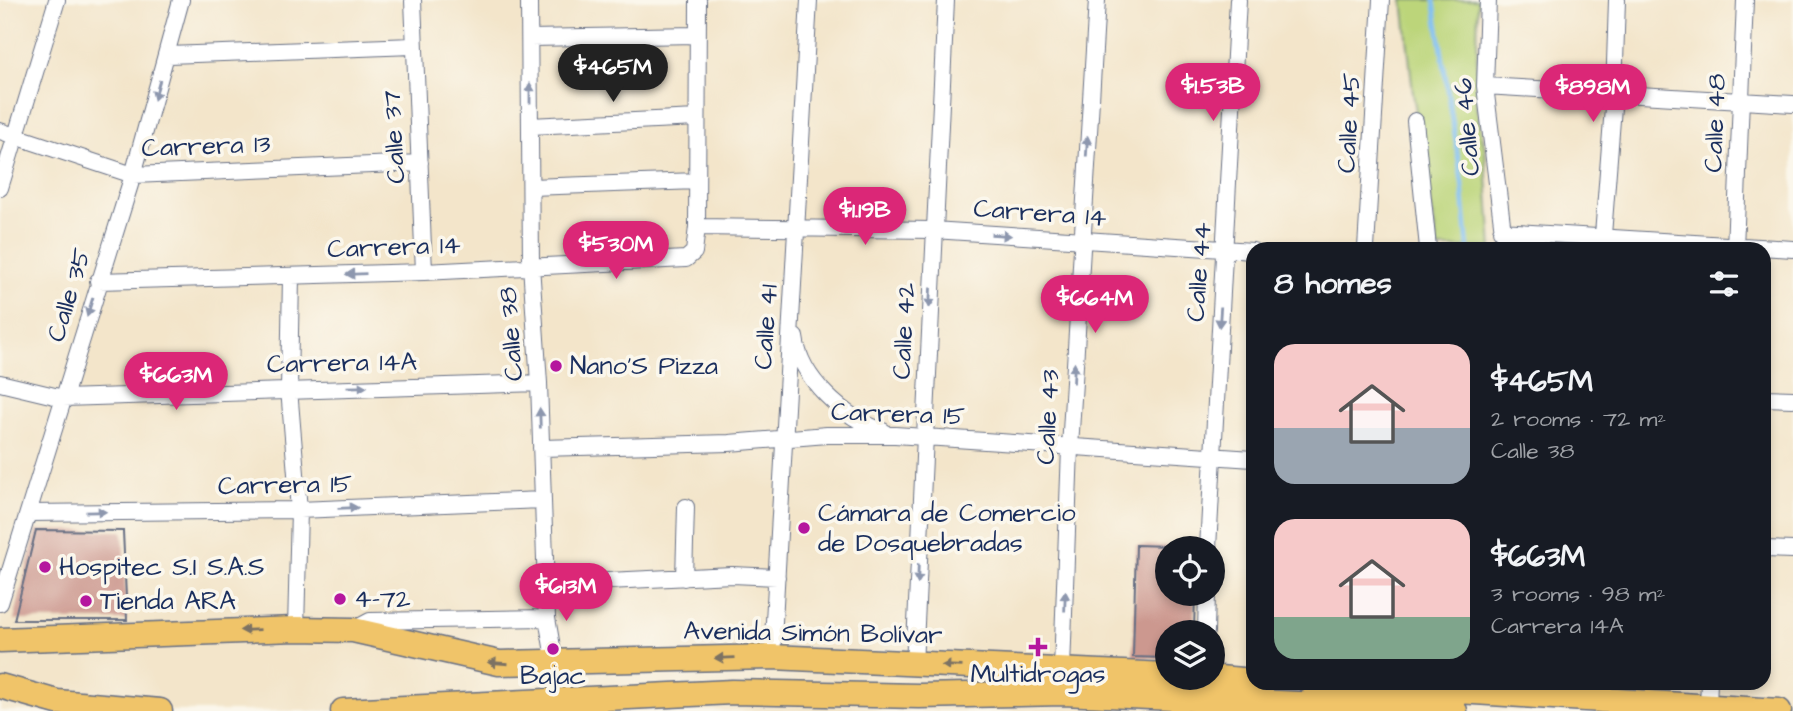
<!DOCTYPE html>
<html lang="en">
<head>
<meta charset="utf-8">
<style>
  :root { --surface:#171b24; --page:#242831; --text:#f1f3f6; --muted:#9ea1a6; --accent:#db2777 }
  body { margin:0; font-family:"Architects Daughter",sans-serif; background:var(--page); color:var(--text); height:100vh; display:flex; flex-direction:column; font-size:26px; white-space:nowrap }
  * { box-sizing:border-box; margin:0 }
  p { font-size:23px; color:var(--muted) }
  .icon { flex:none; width:38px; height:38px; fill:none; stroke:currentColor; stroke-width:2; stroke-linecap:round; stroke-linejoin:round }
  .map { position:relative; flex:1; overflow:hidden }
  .sheet { position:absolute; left:1246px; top:242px; width:525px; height:448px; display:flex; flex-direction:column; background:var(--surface); border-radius:21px; box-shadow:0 4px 10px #0003 }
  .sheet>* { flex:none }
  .controls { position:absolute; left:1155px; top:536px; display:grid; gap:14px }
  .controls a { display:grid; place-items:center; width:70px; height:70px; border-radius:50%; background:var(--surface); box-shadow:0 4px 10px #0003; font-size:35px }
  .price { position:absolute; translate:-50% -60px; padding:0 16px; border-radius:24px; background:var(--accent); color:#fff; font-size:23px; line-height:46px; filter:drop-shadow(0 2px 4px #0008) }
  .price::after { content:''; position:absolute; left:50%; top:42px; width:21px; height:16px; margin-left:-10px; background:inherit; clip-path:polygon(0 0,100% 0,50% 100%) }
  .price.on { background:#222; color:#fff }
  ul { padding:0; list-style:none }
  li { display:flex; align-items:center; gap:21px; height:175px; padding:0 28px }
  li span { display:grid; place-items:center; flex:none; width:196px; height:140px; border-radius:21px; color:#555 }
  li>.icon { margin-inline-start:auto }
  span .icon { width:84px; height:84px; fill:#fffc; stroke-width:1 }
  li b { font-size:30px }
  h2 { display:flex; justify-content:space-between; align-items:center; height:84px; padding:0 28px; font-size:30px }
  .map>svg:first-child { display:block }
  .green { fill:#bcd57a; stroke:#6c826c; stroke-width:2 }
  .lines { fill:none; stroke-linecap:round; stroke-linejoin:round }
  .stream { stroke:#7fbff3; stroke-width:4.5 }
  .building { fill:#cc988f }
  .street-casing { stroke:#676f84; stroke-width:18 }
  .primary-casing { stroke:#676f84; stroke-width:27 }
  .street { stroke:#fff; stroke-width:16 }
  .primary { stroke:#f0c469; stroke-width:24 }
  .oneway { fill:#8d97ae }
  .oneway2 { fill:#7b7263 }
  .poi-dot { fill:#b5179e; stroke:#fbf7ec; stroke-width:2.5 }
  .labels { text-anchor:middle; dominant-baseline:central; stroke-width:7; stroke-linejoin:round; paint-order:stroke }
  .street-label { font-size:26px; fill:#1b2f5e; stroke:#fbf7ec }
  .poi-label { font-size:26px; fill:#1b2f5e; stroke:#fbf7ec; text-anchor:start }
</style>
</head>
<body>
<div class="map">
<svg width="1793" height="711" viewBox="0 0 1793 711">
  <rect width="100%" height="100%" fill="#fbf7ec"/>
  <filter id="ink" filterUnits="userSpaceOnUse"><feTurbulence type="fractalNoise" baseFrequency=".0143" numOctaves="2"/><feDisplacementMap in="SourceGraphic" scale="14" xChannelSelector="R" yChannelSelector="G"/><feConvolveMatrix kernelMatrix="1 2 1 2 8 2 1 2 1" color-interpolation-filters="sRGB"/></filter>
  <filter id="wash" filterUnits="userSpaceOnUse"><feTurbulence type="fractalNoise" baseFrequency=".00686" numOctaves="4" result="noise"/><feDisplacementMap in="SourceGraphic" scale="28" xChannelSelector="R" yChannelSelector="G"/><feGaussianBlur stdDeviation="1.57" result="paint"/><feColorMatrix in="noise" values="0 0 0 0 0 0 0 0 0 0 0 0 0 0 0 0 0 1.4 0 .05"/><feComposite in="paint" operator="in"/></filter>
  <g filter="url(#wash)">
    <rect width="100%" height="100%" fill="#f3e5ca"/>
    <path class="green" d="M1403,0H1478L1476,106L1485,149L1492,248H1438L1413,93Z"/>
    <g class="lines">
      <path class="stream" d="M1434,0L1462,183L1468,248"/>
    </g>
    <g id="blocks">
      <path class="building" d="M36,530L123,531L127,620H14Z
        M1136,545L1167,546V593H1195L1194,632H1167V658L1133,657Z"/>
    </g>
  </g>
  <g filter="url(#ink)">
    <use href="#blocks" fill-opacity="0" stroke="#676f84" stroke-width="2"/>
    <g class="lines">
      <defs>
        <path id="street" d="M413,0L424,272
          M529,0L531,265L539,383L547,618L555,664
          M1488,0L1485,86L1505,248
          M530,38L696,35
          M168,55L413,46
          M1485,86L1793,104
          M1415,121L1428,248
          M530,126L697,118
          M0,131L133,175L420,163
          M531,187L697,181
          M0,188L57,0
          M697,227L933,230L1253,251
          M1501,231L1793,249
          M1366,248L1381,0
          M1602,248L1614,94L1617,0
          M1735,248L1745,0
          M291,276L289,389L299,510L296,629
          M98,281L424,272L686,259L694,252L697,227L698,0
          M795,337C800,379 844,418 883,431
          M0,383L63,398L539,383
          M1764,398L1793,399
          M541,448L729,443L827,435H895L1253,459
          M28,513L299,510L542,500
          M1208,548L1238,0
          M1764,549L1793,550
          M684,578L686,507
          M546,584L732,575L777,577
          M0,603L133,175L181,0
          M353,630L370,621L547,618
          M1206,632L1207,593
          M772,657L809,0
          M914,665L946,0
          M1062,669L1070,448L1097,0
          M1708,705L1709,682"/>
        <path id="primary" d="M0,640L296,629L353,630L499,663L772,657L1167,675
          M1208,677L1253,681
          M1153,682L1201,677
          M1311,682L1779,711
          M0,686L57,702L160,711
          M343,711L732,692L919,696L1063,693L1455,711"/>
      </defs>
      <use href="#street" class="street-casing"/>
      <use href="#primary" class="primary-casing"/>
      <use href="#street" class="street"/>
      <use href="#primary" class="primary"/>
    </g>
    <defs><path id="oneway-solid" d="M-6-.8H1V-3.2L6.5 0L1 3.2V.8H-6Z" transform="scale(1.75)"/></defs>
    <g class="oneway">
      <use href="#oneway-solid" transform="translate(157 90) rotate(106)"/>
      <use href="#oneway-solid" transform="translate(530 93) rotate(-90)"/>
      <use href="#oneway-solid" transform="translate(1087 146) rotate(-86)"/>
      <use href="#oneway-solid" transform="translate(1001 235) rotate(4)"/>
      <use href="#oneway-solid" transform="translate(356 274) rotate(178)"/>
      <use href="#oneway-solid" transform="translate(930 298) rotate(93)"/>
      <use href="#oneway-solid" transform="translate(90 307) rotate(107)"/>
      <use href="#oneway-solid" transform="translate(1220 317) rotate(94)"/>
      <use href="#oneway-solid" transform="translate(1074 373) rotate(-87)"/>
      <use href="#oneway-solid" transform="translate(357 387) rotate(-1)"/>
      <use href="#oneway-solid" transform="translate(540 418) rotate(-92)"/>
      <use href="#oneway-solid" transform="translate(348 508) rotate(-2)"/>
      <use href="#oneway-solid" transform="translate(96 512) rotate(-1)"/>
      <use href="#oneway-solid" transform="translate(918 574) rotate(92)"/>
      <use href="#oneway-solid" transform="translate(1065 601) rotate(-88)"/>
    </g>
    <g class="oneway2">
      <use href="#oneway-solid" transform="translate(250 630) rotate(178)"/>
      <use href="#oneway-solid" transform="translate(725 658) rotate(178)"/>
      <use href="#oneway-solid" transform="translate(498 663) rotate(-176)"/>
      <use href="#oneway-solid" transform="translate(952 666) rotate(-178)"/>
    </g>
  </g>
  <g class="poi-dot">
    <circle cx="556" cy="366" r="7"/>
    <circle cx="804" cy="528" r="7"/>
    <circle cx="45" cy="567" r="7"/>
    <circle cx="340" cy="599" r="7"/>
    <circle cx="86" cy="601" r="7"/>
    <path d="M1034.5 636.5h7v7h7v7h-7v7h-7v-7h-7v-7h7z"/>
    <circle cx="553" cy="649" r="7"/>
  </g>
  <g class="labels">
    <g class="street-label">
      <text transform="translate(1349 123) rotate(-87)">Calle 45</text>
      <text transform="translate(1715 123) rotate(-88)">Calle 48</text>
      <text transform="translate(1467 127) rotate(-95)">Calle 46</text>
      <text transform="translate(394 137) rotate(-93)">Calle 37</text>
      <text transform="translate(206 146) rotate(-2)">Carrera 13</text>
      <text transform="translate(1040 213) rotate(4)">Carrera 14</text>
      <text transform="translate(394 247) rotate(-2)">Carrera 14</text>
      <text transform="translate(1199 272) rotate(-86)">Calle 44</text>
      <text transform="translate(69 295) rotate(-73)">Calle 35</text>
      <text transform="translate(766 327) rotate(-86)">Calle 41</text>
      <text transform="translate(904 331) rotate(-87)">Calle 42</text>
      <text transform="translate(511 334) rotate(-94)">Calle 38</text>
      <text transform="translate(342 363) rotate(-1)">Carrera 14A</text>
      <text transform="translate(898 414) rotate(2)">Carrera 15</text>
      <text transform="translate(1048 417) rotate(-87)">Calle 43</text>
      <text transform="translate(285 485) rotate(-1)">Carrera 15</text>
      <text transform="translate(813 633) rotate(1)">Avenida Simón Bolívar</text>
    </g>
    <g class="poi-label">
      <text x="570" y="366">Nano'S Pizza</text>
      <text x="818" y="513">Cámara de Comercio<tspan x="818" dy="30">de Dosquebradas</tspan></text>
      <text x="59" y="567">Hospitec S.I S.A.S</text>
      <text x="354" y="599">4-72</text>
      <text x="100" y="601">Tienda ARA</text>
      <text x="1038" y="674" text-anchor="middle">Multidrogas</text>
      <text x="553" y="676" text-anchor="middle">Bajac</text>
    </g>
  </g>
</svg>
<div class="controls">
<a><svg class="icon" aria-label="locate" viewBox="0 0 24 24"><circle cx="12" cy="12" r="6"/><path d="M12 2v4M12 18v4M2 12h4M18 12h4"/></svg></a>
<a><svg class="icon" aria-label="layers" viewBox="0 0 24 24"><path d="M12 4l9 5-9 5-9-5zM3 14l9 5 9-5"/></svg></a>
</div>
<b class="price on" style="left:613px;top:104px">$465M</b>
<b class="price" style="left:1213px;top:123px">$1.53B</b>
<b class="price" style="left:1593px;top:124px">$898M</b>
<b class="price" style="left:865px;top:247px">$1.19B</b>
<b class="price" style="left:616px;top:281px">$530M</b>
<b class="price" style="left:1095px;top:335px">$664M</b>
<b class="price" style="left:176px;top:412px">$663M</b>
<b class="price" style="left:566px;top:623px">$613M</b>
<section class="sheet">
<h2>8 homes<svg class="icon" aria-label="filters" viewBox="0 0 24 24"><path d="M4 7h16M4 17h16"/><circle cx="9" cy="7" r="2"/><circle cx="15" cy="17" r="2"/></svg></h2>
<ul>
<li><span style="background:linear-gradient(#f6c9c9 60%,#9aa5b1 0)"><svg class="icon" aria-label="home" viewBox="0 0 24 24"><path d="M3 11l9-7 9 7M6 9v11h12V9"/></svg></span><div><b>$465M</b><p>2 rooms · 72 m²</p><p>Calle 38</p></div></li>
<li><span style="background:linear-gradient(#f6c9c9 70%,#7fa58c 0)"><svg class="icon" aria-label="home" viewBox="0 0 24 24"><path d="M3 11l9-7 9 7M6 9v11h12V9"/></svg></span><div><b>$663M</b><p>3 rooms · 98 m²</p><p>Carrera 14A</p></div></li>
</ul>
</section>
</div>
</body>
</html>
